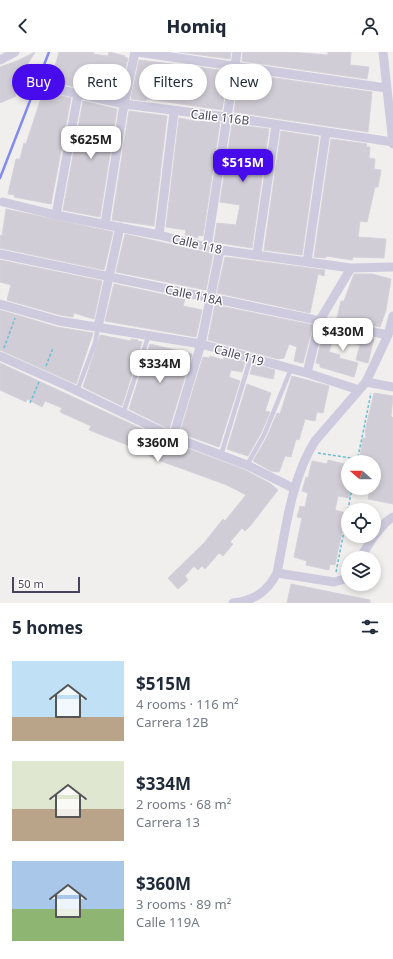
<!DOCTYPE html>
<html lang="en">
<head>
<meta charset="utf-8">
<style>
  :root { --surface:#fff; --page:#f2f2f3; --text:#1f2937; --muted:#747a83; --accent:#480cec }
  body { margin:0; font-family:"Noto Sans",sans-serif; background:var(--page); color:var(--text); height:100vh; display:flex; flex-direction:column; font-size:15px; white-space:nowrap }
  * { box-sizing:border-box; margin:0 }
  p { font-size:13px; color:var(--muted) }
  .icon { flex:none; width:22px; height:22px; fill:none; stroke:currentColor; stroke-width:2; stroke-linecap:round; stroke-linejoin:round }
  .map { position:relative; height:551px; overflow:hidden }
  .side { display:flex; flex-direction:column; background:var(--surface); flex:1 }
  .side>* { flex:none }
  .guide { position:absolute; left:12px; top:12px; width:369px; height:36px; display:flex; gap:8px }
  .needle { width:26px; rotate:290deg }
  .fabs { position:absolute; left:341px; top:403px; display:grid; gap:8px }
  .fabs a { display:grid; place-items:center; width:40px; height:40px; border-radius:50%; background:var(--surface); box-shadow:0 2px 6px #0003; font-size:20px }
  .scale { position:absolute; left:12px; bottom:10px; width:68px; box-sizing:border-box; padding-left:4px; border:2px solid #49445c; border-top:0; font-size:11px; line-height:14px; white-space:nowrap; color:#49445c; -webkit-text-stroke:3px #fff; paint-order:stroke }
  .price { position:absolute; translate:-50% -34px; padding:0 9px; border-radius:8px; background:#fff; color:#222; font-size:13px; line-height:26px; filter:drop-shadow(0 1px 2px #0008) }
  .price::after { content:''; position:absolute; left:50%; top:24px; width:12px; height:9px; margin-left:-6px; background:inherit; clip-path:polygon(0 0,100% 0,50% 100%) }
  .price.selected { background:var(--accent); color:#fff }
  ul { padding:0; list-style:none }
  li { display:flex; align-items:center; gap:12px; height:100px; padding:0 12px }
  li span { display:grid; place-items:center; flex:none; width:112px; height:80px; border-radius:0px; color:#555 }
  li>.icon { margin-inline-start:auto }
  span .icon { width:48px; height:48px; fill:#fffc; stroke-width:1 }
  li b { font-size:17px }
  h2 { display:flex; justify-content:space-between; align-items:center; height:48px; padding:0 12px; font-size:17px }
  .tag { padding:0 14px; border-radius:18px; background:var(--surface); box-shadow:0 2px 6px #0003; font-size:14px; line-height:36px }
  .tag.selected { background:var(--accent); color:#fff }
  header { display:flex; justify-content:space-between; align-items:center; height:52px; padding:0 12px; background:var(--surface); font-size:18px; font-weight:800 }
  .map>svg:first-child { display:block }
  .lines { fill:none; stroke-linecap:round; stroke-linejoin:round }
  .stream { stroke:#818bf2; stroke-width:2.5 }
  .building { fill:#d0cdd6; stroke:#d5d1da; fill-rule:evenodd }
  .path { stroke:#6dbdd2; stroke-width:1.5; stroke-dasharray:3 2; stroke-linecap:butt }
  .service { stroke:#cecbdf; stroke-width:4.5 }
  .minor { stroke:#cecbdf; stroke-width:9 }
  .labels { text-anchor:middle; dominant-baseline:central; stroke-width:3; stroke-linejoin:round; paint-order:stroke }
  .street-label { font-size:12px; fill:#49445c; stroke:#fff }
</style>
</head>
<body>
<header><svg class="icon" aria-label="back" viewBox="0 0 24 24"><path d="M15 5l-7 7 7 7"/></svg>Homiq<svg class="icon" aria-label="person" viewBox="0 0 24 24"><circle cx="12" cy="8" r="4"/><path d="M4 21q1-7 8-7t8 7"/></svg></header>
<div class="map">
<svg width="393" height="551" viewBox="0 0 393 551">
  <rect width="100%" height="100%" fill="#f0efed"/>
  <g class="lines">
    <path class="stream" d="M0,126L49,0"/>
  </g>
  <path class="building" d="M35,0L23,20L26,24L15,41L16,44L0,51V15L17,9Z
    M59,0H94L93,2L108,4L109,0L125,4L124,5L128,6L119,45L49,29L56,11Z
    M179,0H231L230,7Z
    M243,0H290L328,3V0H351L350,13L369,15L367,27L242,9Z
    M139,8L228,19L222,58L147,47L146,49L131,47Z
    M240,21L372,40L368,80L234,60Z
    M43,40L71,46L51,152L14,145L15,143L8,142L16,107H20L24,91L26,92Z
    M83,49L117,57L100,165L63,158Z
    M129,59L167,64L154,174L112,168Z
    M179,66L200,70V68L220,70L203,184L198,183V186L185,183L186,178L166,175Z
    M232,72L269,77L252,196L214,190L217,171L236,173L240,153L220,150ZM245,97L261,99L259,113L243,110Z
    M281,79L319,85L302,203L264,198Z
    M331,87L367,92L366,95H370L369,106L375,107L374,117L381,118L378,135H375L367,170L360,169L358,185L386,187L384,206L353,205L352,208L326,204V206L314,205Z
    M6,157L113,180L104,218L0,196V183L2,184Z
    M125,182L213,202L206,238L116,220Z
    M225,205L325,218L324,224L318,222L310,261L217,241Z
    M0,208L102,229L94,267L74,261L73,265L60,263L7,248L11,233L0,230Z
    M354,222H372L391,227L386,258L380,275L337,266L341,249H344Z
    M114,232L185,247L183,254L202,258L196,285L105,269Z
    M215,253L313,273L303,311L294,309L297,295L289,292L284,306L278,307L208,288Z
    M0,258L57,275L93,281L76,332L0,298Z
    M324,276L374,286L368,311L356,308L360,293L333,286L329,300L340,303L339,306L358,311L354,325L320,315V312L316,311Z
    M100,283L131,289V287L138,288L137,289L142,290L122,354L83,335Z
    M150,292L192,302L169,377L129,357Z
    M210,304L223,308L224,304L245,310L242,320L231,318L229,325L240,329L219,395L180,381L203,305L210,306Z
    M0,311L170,390L245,418L271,432L278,438L251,473L245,479L242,476L230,490L233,492L223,504L219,501L205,517L202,514L198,518L194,514L185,524L188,528L178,537L168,526L204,491L223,467L225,469L246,443L227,433L158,408L149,404L150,402L130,392V394L89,378L91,374L60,360L62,356L45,349L42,355L27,347L26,350L0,338Z
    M253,312L275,318L273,327L250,322Z
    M292,324L329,334L323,361L317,360L315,369L305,367L299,388L296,387L291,405L285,404L279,420L271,419L253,409L267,385L277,361L280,362Z
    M247,332L271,341L265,359L270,360L261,381L248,404L227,397Z
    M374,341L393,344L391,364L393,366V452L368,447L370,436H374V410H359L363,386H366L365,379Z
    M328,408L348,413V436H352L349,446L338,444L335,458L346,461L335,513L330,512L329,518L306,513L307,509L294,505L302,466L297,465L300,454L305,455L308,441L302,439L306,425L308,426L312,409L327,412Z
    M291,532L370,548V551H287Z"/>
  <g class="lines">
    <path class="path" d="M4,296L15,266
      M46,314L53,296
      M30,351L39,330
      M318,401L358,407
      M357,410L371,341
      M348,458L352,436
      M336,520L348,459"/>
    <path class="service" d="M77,339L95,291L98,275
      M123,362L148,285
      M221,403L251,305
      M247,413L264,383L291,317"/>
    <path class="minor" d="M137,0L386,36
      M383,0L393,92
      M0,8L15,0
      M47,35L124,52L227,65L393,90
      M3,150L56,163L159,183L220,198L351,216L393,215
      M56,163L78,42
      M105,172L124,52L135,0
      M159,183L174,60
      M207,195L237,0
      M0,202L388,283
      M257,202L276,73
      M307,210L326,80
      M0,252L59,269L201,292L307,321L359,338
      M98,275L120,175
      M0,304L65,333L173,385L247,413L295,437
      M307,321L320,268L351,216
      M366,330L393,335
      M173,385L201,292L220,198
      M374,484L386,470L393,465
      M360,506L374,484
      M277,521L334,530L348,526
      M233,551C255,548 267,540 277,521C286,477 291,427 315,389L366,330L388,283L393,264"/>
  </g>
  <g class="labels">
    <g class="street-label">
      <text transform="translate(220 65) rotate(7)">Calle 116B</text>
      <text transform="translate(197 192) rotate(13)">Calle 118</text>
      <text transform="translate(194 243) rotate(12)">Calle 118A</text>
      <text transform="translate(239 303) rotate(15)">Calle 119</text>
    </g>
  </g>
</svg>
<div class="fabs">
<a><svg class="needle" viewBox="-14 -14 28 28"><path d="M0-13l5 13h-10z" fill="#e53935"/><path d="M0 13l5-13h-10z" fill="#747a83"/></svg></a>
<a><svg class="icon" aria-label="locate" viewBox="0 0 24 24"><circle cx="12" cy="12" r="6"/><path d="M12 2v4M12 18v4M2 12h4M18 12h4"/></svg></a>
<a><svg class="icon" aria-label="layers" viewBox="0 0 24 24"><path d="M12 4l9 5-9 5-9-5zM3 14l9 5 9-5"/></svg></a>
</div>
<div class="scale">50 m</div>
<b class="price" style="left:91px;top:108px">$625M</b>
<b class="price selected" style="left:243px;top:131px">$515M</b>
<b class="price" style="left:343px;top:300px">$430M</b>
<b class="price" style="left:160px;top:332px">$334M</b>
<b class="price" style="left:158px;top:411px">$360M</b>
<div class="guide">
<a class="tag selected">Buy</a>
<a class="tag">Rent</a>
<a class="tag">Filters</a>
<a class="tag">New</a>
</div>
</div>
<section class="side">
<h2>5 homes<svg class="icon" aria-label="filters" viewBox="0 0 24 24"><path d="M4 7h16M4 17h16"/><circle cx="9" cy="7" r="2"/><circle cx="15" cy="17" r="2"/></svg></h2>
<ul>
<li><span style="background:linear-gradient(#bfe0f5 70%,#b9a48a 0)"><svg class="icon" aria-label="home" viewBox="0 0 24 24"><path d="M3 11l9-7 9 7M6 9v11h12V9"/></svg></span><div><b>$515M</b><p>4 rooms · 116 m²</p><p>Carrera 12B</p></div></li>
<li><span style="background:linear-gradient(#dfe7d0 60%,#b9a48a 0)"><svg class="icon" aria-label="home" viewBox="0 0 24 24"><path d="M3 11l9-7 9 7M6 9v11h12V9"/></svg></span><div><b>$334M</b><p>2 rooms · 68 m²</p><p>Carrera 13</p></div></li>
<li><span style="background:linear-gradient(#a9c7e8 60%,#8fb573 0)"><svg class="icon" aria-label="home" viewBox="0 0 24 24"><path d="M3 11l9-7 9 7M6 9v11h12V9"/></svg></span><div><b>$360M</b><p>3 rooms · 89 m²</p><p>Calle 119A</p></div></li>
</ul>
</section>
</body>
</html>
